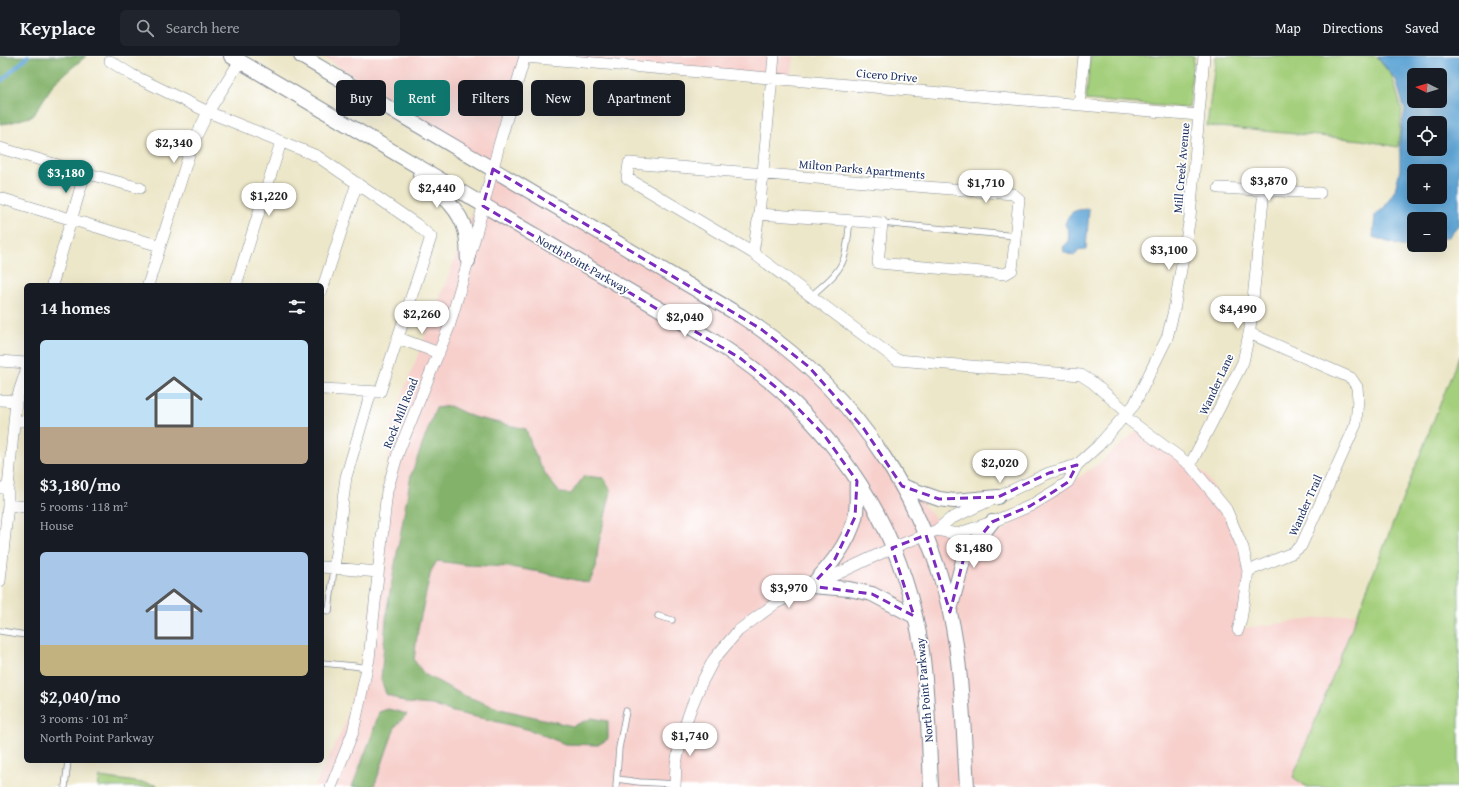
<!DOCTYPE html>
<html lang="en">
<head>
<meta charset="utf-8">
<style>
  :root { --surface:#171b24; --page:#20242c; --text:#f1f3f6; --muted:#9ea1a6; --line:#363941; --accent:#0f766e }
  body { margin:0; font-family:"Gentium Book Plus",serif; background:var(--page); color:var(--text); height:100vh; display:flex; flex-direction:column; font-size:15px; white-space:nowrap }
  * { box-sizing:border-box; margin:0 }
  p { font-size:13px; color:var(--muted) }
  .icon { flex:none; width:22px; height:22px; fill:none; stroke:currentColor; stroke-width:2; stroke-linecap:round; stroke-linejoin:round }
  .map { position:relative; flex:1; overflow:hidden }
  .panel { position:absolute; left:24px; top:227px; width:300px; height:480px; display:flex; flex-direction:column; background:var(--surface); border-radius:6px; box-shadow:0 4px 16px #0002 }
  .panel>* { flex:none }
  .hud { position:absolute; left:336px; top:24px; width:380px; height:36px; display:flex; gap:8px }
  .needle { width:26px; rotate:275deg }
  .controls { position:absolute; left:1407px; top:12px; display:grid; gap:8px }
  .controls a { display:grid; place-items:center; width:40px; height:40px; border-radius:6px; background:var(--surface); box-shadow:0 4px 16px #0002; font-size:20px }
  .price { position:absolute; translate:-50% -34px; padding:0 9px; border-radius:14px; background:#fff; color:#222; font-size:13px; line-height:26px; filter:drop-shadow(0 1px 2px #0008) }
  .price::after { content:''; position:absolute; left:50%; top:24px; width:12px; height:9px; margin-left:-6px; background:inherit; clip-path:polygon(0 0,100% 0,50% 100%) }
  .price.selected { background:var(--accent); color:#fff }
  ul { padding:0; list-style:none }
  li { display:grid; align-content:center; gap:8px; height:212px; padding:0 16px }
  li span { display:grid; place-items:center; height:124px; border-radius:6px; color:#555 }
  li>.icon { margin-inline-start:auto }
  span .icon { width:72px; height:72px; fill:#fffc; stroke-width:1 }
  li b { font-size:17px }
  h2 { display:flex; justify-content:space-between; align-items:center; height:48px; padding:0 16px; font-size:17px }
  .chip { padding:0 14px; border-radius:6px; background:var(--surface); box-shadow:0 4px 16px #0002; font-size:14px; line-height:36px }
  .chip.selected { background:var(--accent); color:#fff }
  header { display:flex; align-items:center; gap:24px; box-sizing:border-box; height:56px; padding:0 20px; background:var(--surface); border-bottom:1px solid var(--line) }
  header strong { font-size:19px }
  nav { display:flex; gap:22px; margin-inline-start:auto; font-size:14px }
  .search { width:280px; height:36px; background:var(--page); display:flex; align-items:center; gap:10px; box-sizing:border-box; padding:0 14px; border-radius:6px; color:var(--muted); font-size:15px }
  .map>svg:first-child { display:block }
  .built { fill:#f7d0cc }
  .green { fill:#a4cf7b; stroke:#607f6c }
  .forest { fill:#83b26b; stroke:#4f7064 }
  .water { fill:#60a6d6; stroke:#3e6a9a; fill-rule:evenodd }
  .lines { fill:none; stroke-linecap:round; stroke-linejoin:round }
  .stream { stroke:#60a6d6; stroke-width:4 }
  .service-casing { stroke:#848b94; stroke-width:7 }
  .minor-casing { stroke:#848b94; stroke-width:12 }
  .tertiary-casing { stroke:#848b94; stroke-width:16 }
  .service { stroke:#fff; stroke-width:5.5 }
  .minor { stroke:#fff; stroke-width:11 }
  .tertiary { stroke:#fff; stroke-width:14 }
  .marked { fill:none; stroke:#7b2cbf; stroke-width:3; stroke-dasharray:8 5; stroke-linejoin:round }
  .labels { text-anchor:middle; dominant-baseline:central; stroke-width:3.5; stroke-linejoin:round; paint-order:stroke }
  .street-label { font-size:12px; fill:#1b2f5e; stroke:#fff }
</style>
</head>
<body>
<header>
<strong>Keyplace</strong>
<div class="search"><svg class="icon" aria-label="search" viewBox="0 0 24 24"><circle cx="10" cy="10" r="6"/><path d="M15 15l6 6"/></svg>Search here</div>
<nav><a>Map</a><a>Directions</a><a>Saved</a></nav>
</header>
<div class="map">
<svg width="1459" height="731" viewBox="0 0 1459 731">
  <rect width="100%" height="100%" fill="#fff"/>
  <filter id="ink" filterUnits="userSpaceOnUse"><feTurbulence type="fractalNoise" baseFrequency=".025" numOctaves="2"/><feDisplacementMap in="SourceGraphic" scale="8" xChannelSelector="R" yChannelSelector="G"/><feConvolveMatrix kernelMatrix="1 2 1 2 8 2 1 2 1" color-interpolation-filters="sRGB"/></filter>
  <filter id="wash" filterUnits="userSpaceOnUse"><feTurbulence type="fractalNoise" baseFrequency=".012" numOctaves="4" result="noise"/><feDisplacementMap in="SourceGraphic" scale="16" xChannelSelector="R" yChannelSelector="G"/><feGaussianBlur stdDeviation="0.9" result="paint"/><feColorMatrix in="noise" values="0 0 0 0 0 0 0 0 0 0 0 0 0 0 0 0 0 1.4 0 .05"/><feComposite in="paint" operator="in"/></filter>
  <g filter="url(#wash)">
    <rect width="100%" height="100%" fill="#ede7c9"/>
    <path class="built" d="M323,0H793L790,25L522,2L491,109L784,286L967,499L1101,406L1137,374L1205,418L1249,487L1244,572L1358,557L1293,721L1307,731H314L344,670L366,586L393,363L491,109L441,79Z"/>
    <path class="green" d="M1090,0H1194L1189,52L1086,44Z
      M1216,0H1377L1378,3L1392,20L1402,54L1398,91L1362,84L1207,70Z
      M1459,300V731H1307L1293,721Z
      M100,721L157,729V731H98Z"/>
    <path class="forest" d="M0,0H86L54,27L33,60L9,67L0,68Z
      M450,350L473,361L526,373C534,399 542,416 560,437L571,438L584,420L604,422L611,435L598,491L596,512L589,527L540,516L510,511L467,509L437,505L431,515L418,573L414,604L424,618L463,639L500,653L573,670L592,662L608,665V683L598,689L565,688L530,674L494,665L453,656L432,649L406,647L386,638L381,623L387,553L411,419L436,352Z
      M388,653L407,658L395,671L374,731H352L372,679L379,656Z"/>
    <path class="water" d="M1378,0H1459V168L1448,181L1440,184V163H1414V189H1423L1407,192L1373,181L1375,159L1384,152L1395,134L1400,114V80L1405,54L1396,24L1379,3ZM1414,19H1440V45H1414ZM1414,67H1440V93H1414ZM1414,115H1440V141H1414Z
      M1089,153L1086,193L1078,194L1075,199L1068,198L1064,196L1063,191L1068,186L1069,177L1065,168C1070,154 1075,154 1089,153Z"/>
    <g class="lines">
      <path class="stream" d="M0,26L28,0"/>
    </g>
  </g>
  <g filter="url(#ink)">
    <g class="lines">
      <defs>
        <path id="service" d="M882,167L1016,180
          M811,240C823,229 839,218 844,202C848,190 848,177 850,165
          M322,554L329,555L334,512
          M658,560L672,564
          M0,575L26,579
          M322,607L354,610L367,612
          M617,723L639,726L675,728
          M65,731L68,705
          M616,731L619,692L626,655"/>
        <path id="minor" d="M525,1L1198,59
          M110,5L132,19L208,56L317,100L416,168L431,181L380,336L322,333
          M1079,49L1084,0
          M0,92L85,117L52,229
          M85,117L140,132
          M1219,132L1320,137
          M0,142L160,190
          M759,158L882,167L878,207L1005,218L1012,214L1019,143L1013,138L629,107L627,122L753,197L897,304L1081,319L1092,326L1128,357
          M753,197L759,158L774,0
          M148,229L192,89L208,56L240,5
          M236,229L281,86
          M322,234L357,127
          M398,282L439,297
          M0,305L26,307
          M0,344L16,345L8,432
          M16,345L26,315
          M1125,361L1190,409L1226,453L1243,492L1248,515L1241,564L1238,574
          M14,365H26
          M1190,409L1243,306L1250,273L1264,134
          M0,432H8V449L0,525
          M8,449L26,451
          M937,474L957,478L992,466L1030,450L1053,436L1068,426L1077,409L1098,390L1134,349L1167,282L1174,254L1190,161L1204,0
          M322,511L378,516
          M334,512L346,421L371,336
          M1248,515L1292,497L1301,490L1356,368L1358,343L1357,331L1351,322L1249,277
          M331,731L353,676L369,603L387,435L398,397L449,271L477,174L499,89L525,0
          M675,731L676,708L682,678L691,652L701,628L714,603L738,575L776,547L892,492L937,474L950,463L1049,417L1077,409"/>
        <path id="tertiary" d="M231,0L712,284C742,303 771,324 796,349C827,380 856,418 877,457C899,498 915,549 922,595C928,640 929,686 931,731
          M301,0L741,260C856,333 936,454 956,589C963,636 964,684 967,731
          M420,119C437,135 459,151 465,174C468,183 467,195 468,205
          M902,430L939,443L954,445L998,441
          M811,530C830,510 848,489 855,462C858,450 856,436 857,425
          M811,530L849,533L872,538L914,560
          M950,554L964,501L992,466"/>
      </defs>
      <use href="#service" class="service-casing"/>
      <use href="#minor" class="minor-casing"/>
      <use href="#tertiary" class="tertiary-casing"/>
      <use href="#service" class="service"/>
      <use href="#minor" class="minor"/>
      <use href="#tertiary" class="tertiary"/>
    </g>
  </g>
  <path class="marked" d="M493,113L761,273L809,311L864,373L902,430L939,443L998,441L1049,417L1077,409L1068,426L1053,436L1030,450L992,466L964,501L950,556L926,479L892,492L914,560L872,538L811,530L834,505L855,461L857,425L824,379L783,337L740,302L483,150Z"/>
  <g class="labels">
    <g class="street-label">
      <text transform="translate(887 19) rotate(5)">Cicero Drive</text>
      <text transform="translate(1181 112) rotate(-85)">Mill Creek Avenue</text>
      <text transform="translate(862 113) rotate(5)">Milton Parks Apartments</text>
      <text transform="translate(583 208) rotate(30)">North Point Parkway</text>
      <text transform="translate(1216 328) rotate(-65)">Wander Lane</text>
      <text transform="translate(400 357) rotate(-68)">Rock Mill Road</text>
      <text transform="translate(1305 449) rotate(-66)">Wander Trail</text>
      <text transform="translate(924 634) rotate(-95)">North Point Parkway</text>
    </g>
  </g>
</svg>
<div class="controls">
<a><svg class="needle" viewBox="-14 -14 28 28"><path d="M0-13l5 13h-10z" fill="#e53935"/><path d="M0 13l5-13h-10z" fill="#9ea1a6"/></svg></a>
<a><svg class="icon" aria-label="locate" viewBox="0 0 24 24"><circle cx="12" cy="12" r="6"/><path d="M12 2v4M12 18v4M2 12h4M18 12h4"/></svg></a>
<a>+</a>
<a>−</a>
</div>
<b class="price" style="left:174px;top:108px">$2,340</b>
<b class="price selected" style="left:66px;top:138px">$3,180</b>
<b class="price" style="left:1269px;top:146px">$3,870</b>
<b class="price" style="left:986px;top:148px">$1,710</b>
<b class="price" style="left:437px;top:153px">$2,440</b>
<b class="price" style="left:269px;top:161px">$1,220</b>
<b class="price" style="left:1169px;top:215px">$3,100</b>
<b class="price" style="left:1238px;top:274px">$4,490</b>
<b class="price" style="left:422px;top:279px">$2,260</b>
<b class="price" style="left:685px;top:282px">$2,040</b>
<b class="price" style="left:1000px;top:428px">$2,020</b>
<b class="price" style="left:974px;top:513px">$1,480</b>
<b class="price" style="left:789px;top:553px">$3,970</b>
<b class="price" style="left:690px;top:701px">$1,740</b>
<div class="hud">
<a class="chip">Buy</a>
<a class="chip selected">Rent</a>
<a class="chip">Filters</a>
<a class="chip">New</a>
<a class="chip">Apartment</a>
</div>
<section class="panel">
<h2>14 homes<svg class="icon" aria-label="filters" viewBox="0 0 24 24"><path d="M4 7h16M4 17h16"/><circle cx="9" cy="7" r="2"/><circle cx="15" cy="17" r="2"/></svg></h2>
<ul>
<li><span style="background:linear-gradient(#bfe0f5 70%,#b9a48a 0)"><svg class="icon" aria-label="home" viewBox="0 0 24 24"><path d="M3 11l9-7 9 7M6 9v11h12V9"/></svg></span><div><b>$3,180/mo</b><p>5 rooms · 118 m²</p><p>House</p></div></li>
<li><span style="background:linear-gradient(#a9c7e8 75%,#c2b280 0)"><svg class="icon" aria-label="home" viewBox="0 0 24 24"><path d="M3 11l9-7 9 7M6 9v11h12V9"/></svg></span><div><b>$2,040/mo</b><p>3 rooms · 101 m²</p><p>North Point Parkway</p></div></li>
</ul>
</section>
</div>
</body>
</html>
